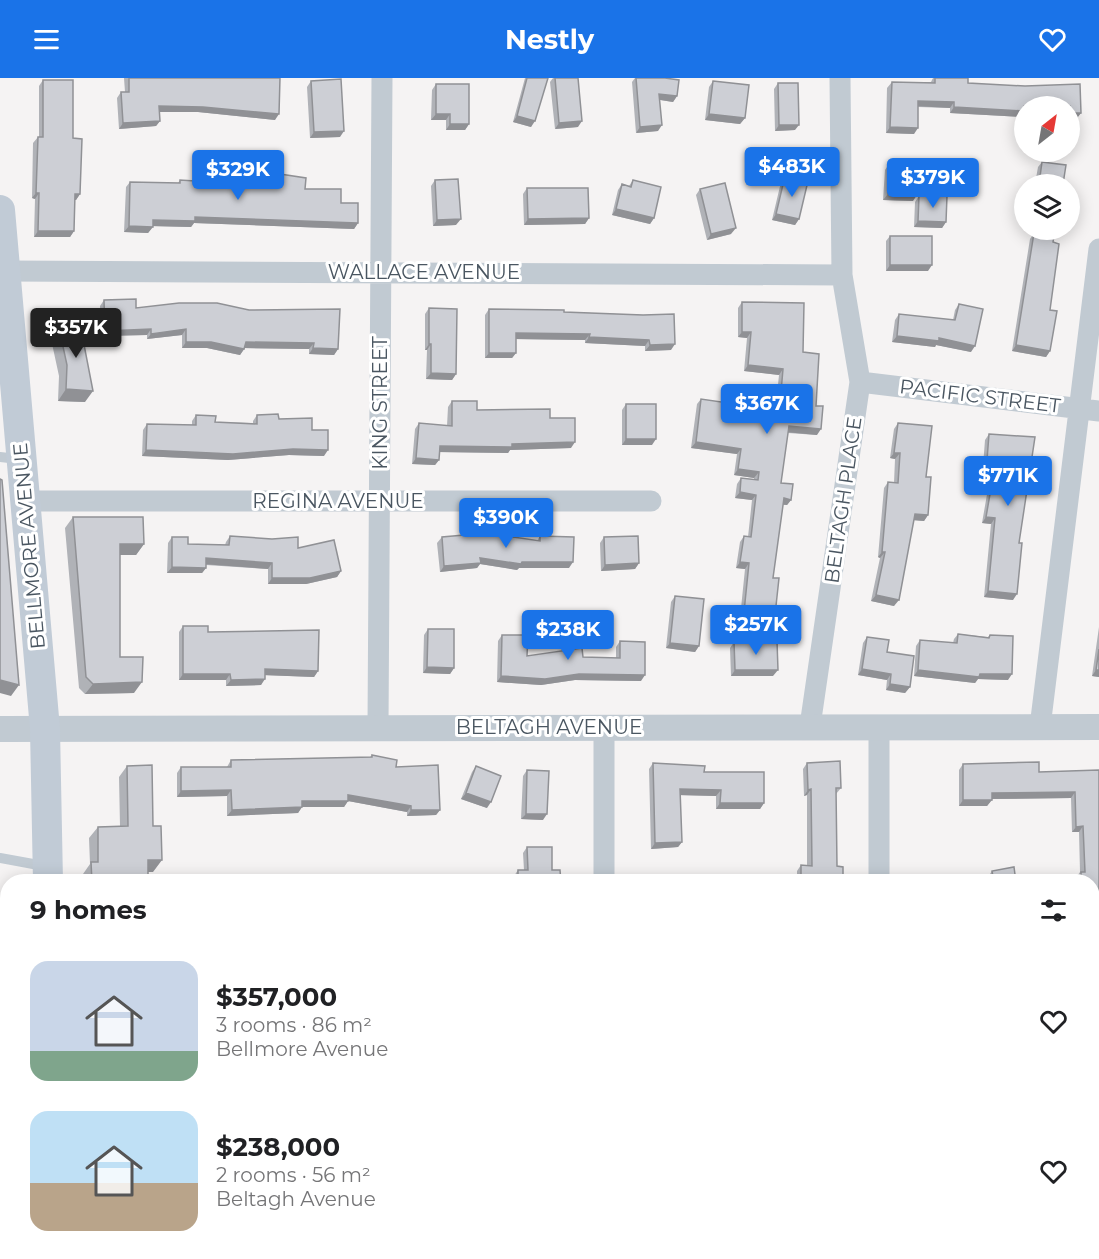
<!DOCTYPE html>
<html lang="en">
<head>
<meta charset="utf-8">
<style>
  :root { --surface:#fff; --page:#f6f6f6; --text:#202124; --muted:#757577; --accent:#1a73e8 }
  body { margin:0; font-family:Montserrat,sans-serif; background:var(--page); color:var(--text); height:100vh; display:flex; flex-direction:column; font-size:22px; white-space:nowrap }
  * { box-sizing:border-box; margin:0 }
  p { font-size:20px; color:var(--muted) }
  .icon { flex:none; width:33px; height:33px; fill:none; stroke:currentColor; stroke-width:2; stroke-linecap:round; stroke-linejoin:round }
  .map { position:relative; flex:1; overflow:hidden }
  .side { position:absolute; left:0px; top:796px; width:1100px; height:386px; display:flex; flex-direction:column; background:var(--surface); border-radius:24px 24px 0 0; box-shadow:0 3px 15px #0003 }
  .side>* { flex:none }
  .needle { width:39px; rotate:31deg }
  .buttons { position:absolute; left:1014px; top:18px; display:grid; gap:12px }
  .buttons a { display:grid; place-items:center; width:66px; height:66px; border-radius:50%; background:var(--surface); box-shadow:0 3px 15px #0003; font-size:30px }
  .price { position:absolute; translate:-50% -51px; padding:0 14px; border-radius:6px; background:var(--accent); color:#fff; font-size:20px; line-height:39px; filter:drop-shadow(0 2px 3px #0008) }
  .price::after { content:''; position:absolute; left:50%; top:36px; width:18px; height:14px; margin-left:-9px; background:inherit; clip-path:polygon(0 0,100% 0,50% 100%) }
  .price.selected { background:#222; color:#fff }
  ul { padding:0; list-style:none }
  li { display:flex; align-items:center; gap:18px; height:150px; padding:0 30px }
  li span { display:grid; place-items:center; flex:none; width:168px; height:120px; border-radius:18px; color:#555 }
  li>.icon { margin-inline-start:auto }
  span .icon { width:72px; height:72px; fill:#fffc; stroke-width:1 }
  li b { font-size:26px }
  h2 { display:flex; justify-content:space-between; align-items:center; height:72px; padding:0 30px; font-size:26px }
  header { display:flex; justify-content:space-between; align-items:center; height:78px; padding:0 30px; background:var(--accent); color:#fff; font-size:27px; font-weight:700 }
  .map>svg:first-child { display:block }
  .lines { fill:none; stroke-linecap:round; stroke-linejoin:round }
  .service { stroke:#c1cad2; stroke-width:10 }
  .minor { stroke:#c1cad2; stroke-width:21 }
  .tertiary { stroke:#c1cad2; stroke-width:26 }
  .secondary { stroke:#c1cbd6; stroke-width:30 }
  .wall { fill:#b0b2b7 }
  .shaded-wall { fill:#909195 }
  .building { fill:#cdcfd5; stroke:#909195; stroke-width:1.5 }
  .labels { text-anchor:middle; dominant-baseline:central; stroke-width:6; stroke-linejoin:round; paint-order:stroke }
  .street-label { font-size:20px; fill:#4a5661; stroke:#fff }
</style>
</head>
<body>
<header><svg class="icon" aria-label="menu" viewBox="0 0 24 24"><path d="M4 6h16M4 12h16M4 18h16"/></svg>Nestly<svg class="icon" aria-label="heart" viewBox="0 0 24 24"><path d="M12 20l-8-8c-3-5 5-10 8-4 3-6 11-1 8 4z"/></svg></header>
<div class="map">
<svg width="1099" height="1181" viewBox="0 0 1099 1181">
  <rect width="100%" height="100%" fill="#f5f3f3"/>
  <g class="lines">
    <path class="service" d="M0,379L18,381
      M0,780L44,788
      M0,914H8
      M0,970L8,971
      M0,1032L2,1074"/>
    <path class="minor" d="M5,193L842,197
      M860,304L1099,333
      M25,423H651
      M810,648L860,304L842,197L840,0
      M378,649L382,0
      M879,649V804
      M1040,649L1099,171
      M604,650V804
      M330,1174V1181
      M605,1174V1181
      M880,1174V1181"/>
    <path class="tertiary" d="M0,651L1099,649"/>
    <path class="secondary" d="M0,132L45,651L48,804
      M53,1174V1181"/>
  </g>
  <path class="wall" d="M124,0H280L275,42L198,34H159L160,43L156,48L119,51L117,20L121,14H125Z
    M525,0H548L531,49L513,44Z
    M553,0H578V49L555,51L550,4Z
    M635,0H665L677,18L673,24L660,22L658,53L636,55L632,4Z
    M933,0H968V5L1081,35L1077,40L1024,28V39L950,35V30L918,29L914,56L886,55L887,10L892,4H931Z
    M43,2L73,60L80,116L76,122H74V153L70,159H34L35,121L32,120L33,65L38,59H39V8Z
    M311,3L340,59L310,60L307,9Z
    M713,3L745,40L740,46L705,42L709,9Z
    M778,5L795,52L775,53L774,11Z
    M436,6L469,46L465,52H446V42H431L432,12Z
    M1042,84L1063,106H1035L1038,89Z
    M889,86L913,123L883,122L885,92Z
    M785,98L799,141L795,147L772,142L781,104Z
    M239,99L305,111L341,125L358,145L354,151L194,145L191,149L153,148L148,155L124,154L126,109L130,104L178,105L180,102L235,106L234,105Z
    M435,102L456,147L433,148L431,108Z
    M633,102L654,140L650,146L612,137L618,112L622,106L629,108Z
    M527,110L589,140L585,146L524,147L523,116Z
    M700,111L731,156L707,162L696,117Z
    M919,118L946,144L942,150L914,149L915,124Z
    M1034,155L1053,164L1050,232V273L1046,279L1012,273L1030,161Z
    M890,158L928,193H886V163Z
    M104,222L136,230L249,232L338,271L334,277L309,276V271L245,270L240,277L207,270H182V257L147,261V257L101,258L100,228Z
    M742,224L803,274L816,328L817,357L788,355L781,405L791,422L787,427H783L773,500L771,543L740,540L745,491L736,490L740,464L744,458L748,459L752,422L735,420L737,406L741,400L754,402V400L734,397L737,376L691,370L697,326L701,321L775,336L779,297L744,293L747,260L738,259V230Z
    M959,226L971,274L936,267L935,269L892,264L895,242L899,236L953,242L955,232Z
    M429,230L456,296L452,302L426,301L427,272H425V236Z
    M489,231L643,237L671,272L645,273V268L585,265V262L516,261V275L512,280H485V237Z
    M59,250L85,324L58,323L59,298L51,261Z
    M452,323L477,332L550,340L571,370L510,372L508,375L439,374V382L435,387L412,386L415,351L419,345L447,348L448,329Z
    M626,326L652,367H622V332Z
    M196,337L215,344L253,345V343L257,337L312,352L324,378L289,377L228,382L142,378L143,352L147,346L192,347V343Z
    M898,345L926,399L928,437L924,443L914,442L894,528L871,523L880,480L878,479L884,410L888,404L894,405L895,381L890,380L894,351Z
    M989,356L1019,465L1013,522L984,519L991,446L982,445L992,388H983L985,362Z
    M73,439L144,466L136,477H120V579L134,615L85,616L79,610L65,450Z
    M230,458L298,470L341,493L337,499L306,506H268V491L206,487V490L202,495H167L168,465L172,459L188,466L225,467L226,464Z
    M540,458L569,490H519L517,492L480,486L477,490L440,494L437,465L442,459L537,463Z
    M604,459L639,485L635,491L601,493L600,465Z
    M675,518L699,568L695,574L666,570L671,524Z
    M183,548L208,554L318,593L314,599L265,597L261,607L226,608V602H179V554Z
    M1099,549V599L1092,598Z
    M428,551L454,590L450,596L423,595L424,557Z
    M958,556L988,559L990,557L1008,602L978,601L975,605L914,598L916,568L920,562L953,565L954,561Z
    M502,557L527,578L616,580V569L620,563L641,603L575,602L541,607L497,604L498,563Z
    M867,559L910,609L905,615L886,612L887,602L858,597L863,565Z
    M734,564L773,598H731L730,570Z
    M372,677L396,689L440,732L436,737L407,738V734L348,723L344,729H302L298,735L227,738V718L177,719V695L181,689H227L231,682L370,679Z
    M653,685L704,694L764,725L760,731H716V718L680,717L682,764L678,769L651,771L649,691Z
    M807,685L841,710L836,716L837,788L843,804H797V793L801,787H807V717L804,718L803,691Z
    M963,686L1039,694L1099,692V1125H1092V804H1076V800L1080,794L1079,754H1072L1071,720L992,721L987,728H959V692Z
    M127,688L153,794H148V804H83V796L90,786L89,760L98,749L120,748L119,699Z
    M476,688L487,730L461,721L472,694Z
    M527,692L543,742L521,741L523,698Z
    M527,769L552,792L561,804H515L514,798L518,792H524L523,775Z
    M992,793L1016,804H992L990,796Z
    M657,797L682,804H652Z
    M112,1174H157L156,1176H135V1181H112Z
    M244,1174H289V1181H244Z
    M374,1174H418V1181H374Z
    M516,1174H563L562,1181H515Z
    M659,1174H683L682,1181H658Z
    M809,1174H839L838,1181H808Z
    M1070,1174H1092L1099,1181H1071Z"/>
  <path class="shaded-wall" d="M659,16L677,18L673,24L655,21Z
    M918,23L954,24L950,30L914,28Z
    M159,28L203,29L279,36L275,42L198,34H155Z
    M954,29L1024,33V39L950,35Z
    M1070,35H1081L1077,40L1070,41Z
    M436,36H450L446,42H431Z
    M709,36L745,40L740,46L705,42Z
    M517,38L535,43L531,49L513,44Z
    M160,43L156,48L119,51L123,45Z
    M582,43L578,49L555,51L559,45Z
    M450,46H469L465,52H446Z
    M662,47L658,53L636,55L640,49Z
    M779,47H799L795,52L775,53Z
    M890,49L918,50L914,56L886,55Z
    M344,53L340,59L310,60L314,54Z
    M36,115H39L35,121L32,120Z
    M75,116H80L76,122H70Z
    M888,116L917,117L913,123L883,122Z
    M616,131L654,140L650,146L612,137Z
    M776,136L799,141L795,147L772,142Z
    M195,139L358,145L354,151L194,145L191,149L149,148L153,142Z
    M589,140L585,146L524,147L528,141Z
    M461,141L456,147L433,148L437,142Z
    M918,143L946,144L942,150L914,149Z
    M129,148L153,149L148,155L124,154Z
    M736,150L731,156L707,162L711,156Z
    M38,153H74L70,159H34Z
    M890,187H932L928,193H886Z
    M151,251L147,257L101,258L105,253Z
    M186,251L182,257L147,261L151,256Z
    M742,254H751L747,260L738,259Z
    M516,255L590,256L585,262L512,261Z
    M897,258L939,260L975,268L971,274L936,267L935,269L892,264Z
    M589,259L649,262L645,268L585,265Z
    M186,264H211L244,271L240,277L207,270H182Z
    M246,264L314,265L309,271L242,270Z
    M429,266H431L427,272H425Z
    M675,266L671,272L645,273L650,267Z
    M1016,267L1050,273L1046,279L1012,273Z
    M313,270L338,271L334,277L309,276Z
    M489,275H516L512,280H485Z
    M748,287L783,291L779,297L744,293Z
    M431,295L456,296L452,302L426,301Z
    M66,311L93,313L85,324L58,323Z
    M789,348L821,351L817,357L785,354Z
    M626,361H656L652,367H622Z
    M575,364L571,370L510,372L508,375L436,374L440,368L512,366Z
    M696,364L741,371L737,376L691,370Z
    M293,371L328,372L324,378L289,377L228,382L142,378L146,372Z
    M894,375H900L895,381L890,380Z
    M416,380L439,382L435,387L412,386Z
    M987,382H996L992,388H983Z
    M738,391L759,394L754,400L734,397Z
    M740,414L756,417L752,422L735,420Z
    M784,420L791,422L787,427L779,426Z
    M915,436L928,437L924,443L911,442Z
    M986,439L995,440L991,446L982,445Z
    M120,466H144L136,477H113Z
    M882,474H885L880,480L878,479Z
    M206,480L272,485L268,491L202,486Z
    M480,480L522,484H573L569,490H519L517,492L480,486L477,490L440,494L444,488Z
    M740,484L749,485L745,491L736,490Z
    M639,485L635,491L601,493L605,487Z
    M172,489L206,490L202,495H167Z
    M341,493L337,499L306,506H268L272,500Z
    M988,513L1017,516L1013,522L984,519Z
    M876,517L899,522L894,528L871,523Z
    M744,534L775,537L771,543L740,540Z
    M670,565L699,568L695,574L666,570Z
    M427,589L454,590L450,596L423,595Z
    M265,591L318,593L314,599L261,597Z
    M862,591L891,596L887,602L858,597Z
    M735,592H778L773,598H731Z
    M918,592L980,596H1012L1008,602L978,601L975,605L914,598Z
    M1096,592H1099V599L1092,598Z
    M183,596H230L226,602H179Z
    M579,596L645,597L641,603L575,602L541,607L497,604L501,598Z
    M265,601L261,607L226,608L231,602Z
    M0,602L19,607L11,618L0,615Z
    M142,604L134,615L85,616L93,606Z
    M890,606L910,609L905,615L886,612Z
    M680,711L721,712L716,718L676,717Z
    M811,711L807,717L804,718L808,712Z
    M231,712L227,718L177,719L181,713Z
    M1075,714L1071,720L987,721L992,715Z
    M466,715L491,724L487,730L461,721Z
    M348,717L411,728L407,734L348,723L344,729H298L302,723Z
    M963,722H992L987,728H959Z
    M720,725H764L760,731H716Z
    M302,729L298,735L227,738L232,732Z
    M411,732H440L436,737L407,738Z
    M526,736H547L543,742L521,741Z
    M1083,748L1079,754H1072L1076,749Z
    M682,764L678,769L651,771L655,765Z
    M148,782H162L153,794H140Z
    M0,954H8V960H0Z
    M1092,1118L1099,1119V1125H1092Z
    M131,1174H157L156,1176H130Z"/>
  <path class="building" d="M129,0H280L279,36L203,29L159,28L160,43L123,45L121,14H129Z
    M527,0H548L535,43L517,38Z
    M555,0H578L582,43L559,45Z
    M636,0H665L679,2L677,18L659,16L662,47L640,49Z
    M935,0H968V5L1025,8L1080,6L1081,35H1070V28H1024V33L954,29V24L918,23V50L890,49L892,4L935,5Z
    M341,1L344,53L314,54L311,3Z
    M43,2H73V60L82,61L80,116H75L74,153H38L39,115H36L38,59H43Z
    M713,3L749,7L745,40L709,36Z
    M778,5H798L799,47H779Z
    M436,6H469V46H450V36H436Z
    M1042,84L1066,87L1063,106H1039Z
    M889,86L918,88L917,117L888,116Z
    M280,96L306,100L305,111H341V125H358V145L195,139V143L153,142V149L129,148L130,104L180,105V102L195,103L239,106V99Z
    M785,98L808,103L799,141L776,136Z
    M458,101L461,141L437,142L435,102Z
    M633,102L661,109L654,140L616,131L622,106L631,109Z
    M725,105L736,150L711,156L700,111Z
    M527,110H588L589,140L528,141Z
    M919,118H947L946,144L918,143Z
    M1034,155L1054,158L1053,164L1059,166L1050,232L1057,233L1050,273L1016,267Z
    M890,158H932V187H890Z
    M136,221V230L179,225H217L249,232L340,231L338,271L313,270L314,265L246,264L244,271L211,264H186V251L151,256V251L105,253L104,222Z
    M742,224L804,225L803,274L819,276L816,328H823L821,351L789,348L781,405L793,406L791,422L784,420L773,500H779L775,537L744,534L749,485L740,484L744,458L751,459L756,417L740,414L741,400L758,402L759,394L738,391L741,371L696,364L701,321L742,327L779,337L783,291L748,287L751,254H742Z
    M959,226L983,231L975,268L939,260V263L897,258L899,236L955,242Z
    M429,230L457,231L456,296L431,295V266H429Z
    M489,231L564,232V234L643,237L674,236L675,266L650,267L649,262L589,259L590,256L516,255V275H489Z
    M80,246L93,313L66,311L67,287L59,250Z
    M452,323H477V332L550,331V340H575V364L512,366V369L440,368L439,382L416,380L419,345L452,348Z
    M626,326H656V361H626Z
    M278,336L279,341L312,340V352H328V372L293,371L233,376L146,372L147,346L196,347V337L216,338L215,344L257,346V337Z
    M898,345L932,348L926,399H931L928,437L915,436L899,522L876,517L885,474H882L888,404L898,405L900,375H894Z
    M989,356L1035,359L1019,465H1022L1017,516L988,513L995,440L986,439L996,382H987Z
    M0,401L2,402L19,607L0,602Z
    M73,439H143L144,466H120V579H143L142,604L93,606L86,599Z
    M487,455L540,463V458L574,459L573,484H522L521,486L480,480L481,485L444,488L442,459Z
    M230,458L272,461L298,459V470L334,462L341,493L310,500H272V485L206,480V490L172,489V459H188V466L229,467Z
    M638,458L639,485L605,487L604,459Z
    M675,518L704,521L699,568L670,565Z
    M183,548H208V554L319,552L318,593L265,591V601L231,602L230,596H183Z
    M428,551H454V590L427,589Z
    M958,556L989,560L990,557L1013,558L1012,596H980L979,599L918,592L920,562L957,565Z
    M502,557H528L527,578L582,570L583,579L620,580V563L645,564V597L579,596L545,601L501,598Z
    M867,559L889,562L887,574L914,578L910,609L890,606L891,596L862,591Z
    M777,563L778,592H735L734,564Z
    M1099,571V592H1096Z
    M372,677L397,682L396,689L438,687L440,732H411V728L348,717V723H302V729L232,732L231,712L181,713V689H231V682L372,679Z
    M840,683L841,710H836L837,788L843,789V804H801V787L812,788L811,711L808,712L807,685Z
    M1039,684V694L1099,692V1119L1092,1118V804H1081V794H1085L1083,748L1076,749L1075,714L992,715V722H963V686Z
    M653,685L705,688L704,694H764V725H720L721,712L680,711L682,764L655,765Z
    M152,687L153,748H161L162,782H148V804H92L91,784H98V749L128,748L127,688Z
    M476,688L501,698L491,724L466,715Z
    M527,692L549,693L547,736H526Z
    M527,769H552V792H560L561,804H518V792H528Z
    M1014,789L1016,804H994L992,793Z
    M657,797L683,799L682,804H656Z
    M241,798L286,803V804H240Z
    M932,801L977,802V804H932Z
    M0,870L7,871L3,901L0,904Z
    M0,915L1,917L8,918V954H0Z
    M1099,1153V1181H1075V1174H1092V1154Z
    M116,1174H135V1181H116Z
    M248,1174H289V1181H247Z
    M378,1174H418V1181H379Z
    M519,1174H563L562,1181H518Z
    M662,1174H683L682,1181H662Z
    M812,1174H839L838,1181H812Z"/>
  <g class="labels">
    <g class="street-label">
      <text x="424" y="194">WALLACE AVENUE</text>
      <text transform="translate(980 318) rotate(7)">PACIFIC STREET</text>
      <text transform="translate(380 325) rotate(-90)">KING STREET</text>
      <text transform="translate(843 422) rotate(-82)">BELTAGH PLACE</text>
      <text x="338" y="423">REGINA AVENUE</text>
      <text transform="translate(29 468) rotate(-95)">BELLMORE AVENUE</text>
      <text x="549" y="649">BELTAGH AVENUE</text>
    </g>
  </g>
</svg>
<div class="buttons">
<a><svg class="needle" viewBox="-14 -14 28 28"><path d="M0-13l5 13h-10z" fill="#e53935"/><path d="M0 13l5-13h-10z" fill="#757577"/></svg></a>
<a><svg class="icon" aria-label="layers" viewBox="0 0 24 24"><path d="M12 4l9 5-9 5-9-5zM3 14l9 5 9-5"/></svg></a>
</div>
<b class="price" style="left:792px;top:120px">$483K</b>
<b class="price" style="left:238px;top:123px">$329K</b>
<b class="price" style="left:933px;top:131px">$379K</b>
<b class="price selected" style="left:76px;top:281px">$357K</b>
<b class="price" style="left:767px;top:357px">$367K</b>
<b class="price" style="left:1008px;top:429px">$771K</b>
<b class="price" style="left:506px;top:471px">$390K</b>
<b class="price" style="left:756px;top:578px">$257K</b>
<b class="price" style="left:568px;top:583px">$238K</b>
<section class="side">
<h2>9 homes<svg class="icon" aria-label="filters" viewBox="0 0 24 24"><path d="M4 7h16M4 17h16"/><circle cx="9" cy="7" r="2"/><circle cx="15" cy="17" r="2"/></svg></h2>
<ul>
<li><span style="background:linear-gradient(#c9d6e8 75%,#7fa58c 0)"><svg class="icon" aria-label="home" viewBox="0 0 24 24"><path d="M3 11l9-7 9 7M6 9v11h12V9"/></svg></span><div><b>$357,000</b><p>3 rooms · 86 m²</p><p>Bellmore Avenue</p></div><svg class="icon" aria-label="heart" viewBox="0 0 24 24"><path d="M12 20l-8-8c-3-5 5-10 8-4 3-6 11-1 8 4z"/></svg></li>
<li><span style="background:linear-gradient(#bfe0f5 60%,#b9a48a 0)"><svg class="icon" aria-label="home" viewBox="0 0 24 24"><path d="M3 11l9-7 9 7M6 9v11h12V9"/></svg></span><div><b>$238,000</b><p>2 rooms · 56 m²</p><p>Beltagh Avenue</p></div><svg class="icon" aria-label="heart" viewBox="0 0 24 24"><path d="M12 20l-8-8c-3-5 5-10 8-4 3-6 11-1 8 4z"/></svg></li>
</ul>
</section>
</div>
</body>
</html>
